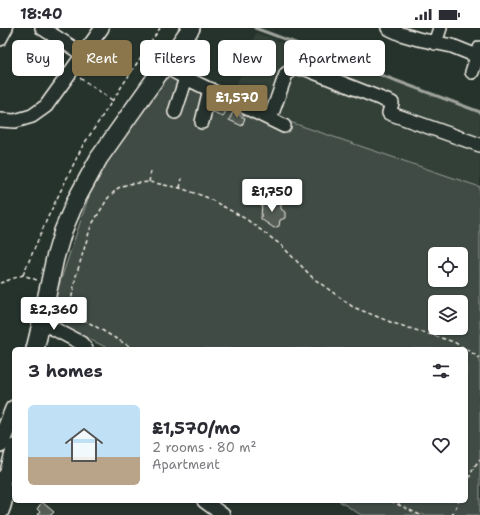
<!DOCTYPE html>
<html lang="en">
<head>
<meta charset="utf-8">
<style>
  :root { --surface:#fff; --page:#f2f2f3; --text:#2b2b33; --muted:#7c7c81; --accent:#8a764a }
  body { margin:0; font-family:"Shantell Sans",sans-serif; background:var(--page); color:var(--text); height:100vh; display:flex; flex-direction:column; font-size:15px; white-space:nowrap }
  * { box-sizing:border-box; margin:0 }
  p { font-size:13px; color:var(--muted) }
  .icon { flex:none; width:22px; height:22px; fill:none; stroke:currentColor; stroke-width:2; stroke-linecap:round; stroke-linejoin:round }
  .map { position:relative; flex:1; overflow:hidden }
  .drawer { position:absolute; left:12px; top:319px; width:456px; height:156px; display:flex; flex-direction:column; background:var(--surface); border-radius:6px; box-shadow:0 1px 3px #0004 }
  .drawer>* { flex:none }
  .guide { position:absolute; left:12px; top:12px; width:456px; height:36px; display:flex; gap:8px }
  .tools { position:absolute; left:428px; top:219px; display:grid; gap:8px }
  .tools a { display:grid; place-items:center; width:40px; height:40px; border-radius:6px; background:var(--surface); box-shadow:0 1px 3px #0004; font-size:20px }
  .price { position:absolute; translate:-50% -34px; padding:0 9px; border-radius:4px; background:#fff; color:#222; font-size:13px; line-height:26px; filter:drop-shadow(0 1px 2px #0008) }
  .price::after { content:''; position:absolute; left:50%; top:24px; width:12px; height:9px; margin-left:-6px; background:inherit; clip-path:polygon(0 0,100% 0,50% 100%) }
  .price.on { background:var(--accent); color:#fff }
  ul { padding:0; list-style:none }
  li { display:flex; align-items:center; gap:12px; height:100px; padding:0 16px }
  li span { display:grid; place-items:center; flex:none; width:112px; height:80px; border-radius:6px; color:#555 }
  li>.icon { margin-inline-start:auto }
  span .icon { width:48px; height:48px; fill:#fffc; stroke-width:1 }
  li b { font-size:17px }
  h2 { display:flex; justify-content:space-between; align-items:center; height:48px; padding:0 16px; font-size:17px }
  .pill { padding:0 14px; border-radius:6px; background:var(--surface); box-shadow:0 1px 3px #0004; font-size:14px; line-height:36px }
  .pill.on { background:var(--accent); color:#fff }
  .status { display:flex; justify-content:space-between; align-items:center; height:28px; padding:0 20px; background:var(--surface); direction:ltr }
  .status svg { height:11px; fill:currentColor }
  .map>svg:first-child { display:block }
  .built { fill:#333f39 }
  .green { fill:#414b45; stroke:#9a9e96; fill-rule:evenodd }
  .lines { fill:none; stroke-linecap:round; stroke-linejoin:round }
  .stream { stroke:#9fa39b; stroke-width:3 }
  .building { fill:#525c55; stroke:#f4f1e8 }
  .minor-casing { stroke:#f4f1e8; stroke-width:16 }
  .major-casing { stroke:#f4f1e8; stroke-width:20 }
  .path { stroke:#f4f1e8; stroke-width:1.5; stroke-dasharray:4 3; stroke-linecap:butt }
  .minor { stroke:#26332d; stroke-width:13 }
  .major { stroke:#26332d; stroke-width:17 }
</style>
</head>
<body>
<div class="status"><b>18:40</b><svg viewBox="0 0 49 12"><path d="M0 12V9h3v3zM5 12V6h3v6zM10 12V3h3v9zM15 12V0h3v12zM26 1h20v11H26zM47 4h2v5h-2z"/></svg></div>
<div class="map">
<svg width="480" height="487" viewBox="0 0 480 487">
  <rect width="100%" height="100%" fill="#26332d"/>
  <filter id="ink" filterUnits="userSpaceOnUse"><feTurbulence type="fractalNoise" baseFrequency=".025" numOctaves="2"/><feDisplacementMap in="SourceGraphic" scale="8" xChannelSelector="R" yChannelSelector="G"/><feConvolveMatrix kernelMatrix="1 2 1 2 8 2 1 2 1" color-interpolation-filters="sRGB"/></filter>
  <g filter="url(#ink)">
    <path class="built" d="M256,5L480,83V159L287,93L233,67Z"/>
    <path class="green" d="M175,35L233,67L287,93L480,159V487H361L339,473H466V321H109L48,290L95,150ZM435,226H461V252H435ZM435,274H461V300H435Z"/>
    <g class="lines">
      <path class="stream" d="M255,0L480,84"/>
    </g>
    <path class="building" d="M213,74L227,81L223,89L210,82Z
      M233,84L245,90L242,98L229,92Z
      M267,172L272,175L276,173L281,176V181L285,184V190L280,192L279,198L274,200L261,191L262,174Z
      M42,474L54,484L51,487H38L40,484L37,481Z"/>
    <g class="lines">
      <defs>
        <path id="minor" d="M42,0L84,27
          M388,0L401,6L418,11L452,18L477,28
          M0,11L6,0
          M435,15L440,0
          M164,38L186,50L284,98
          M472,44L480,20
          M175,84L186,50
          M270,91L286,46L295,40L306,41L392,75L389,85L480,117
          M0,92L15,93L32,88L46,78L102,0
          M202,94L210,61
          M41,294L81,315L86,321
          M5,450L14,418
          M204,473L223,487"/>
        <path id="major" d="M35,321L38,309L55,230L63,203L76,172L99,130L191,0
          M0,416L14,381
          M0,452C5,464 5,471 0,483"/>
      </defs>
      <use href="#minor" class="minor-casing"/>
      <use href="#major" class="major-casing"/>
      <path class="path" d="M80,50L112,72
        M149,154L151,143
        M180,160L182,150
        M23,247L47,191L82,119L160,0
        M0,255L23,247L37,252
        M58,280L69,283L134,321
        M69,283L76,248L91,198L108,170L118,160L128,156L149,154L180,160L206,169L246,191L281,217L313,250L353,279L393,295L454,314L466,321
        M466,321L480,330
        M466,457L474,439L480,431
        M391,473L420,487
        M452,487L459,473"/>
      <use href="#minor" class="minor"/>
      <use href="#major" class="major"/>
    </g>
  </g>
</svg>
<div class="tools">
<a><svg class="icon" aria-label="locate" viewBox="0 0 24 24"><circle cx="12" cy="12" r="6"/><path d="M12 2v4M12 18v4M2 12h4M18 12h4"/></svg></a>
<a><svg class="icon" aria-label="layers" viewBox="0 0 24 24"><path d="M12 4l9 5-9 5-9-5zM3 14l9 5 9-5"/></svg></a>
</div>
<b class="price on" style="left:237px;top:91px">£1,570</b>
<b class="price" style="left:272px;top:185px">£1,750</b>
<b class="price" style="left:54px;top:303px">£2,360</b>
<div class="guide">
<a class="pill">Buy</a>
<a class="pill on">Rent</a>
<a class="pill">Filters</a>
<a class="pill">New</a>
<a class="pill">Apartment</a>
</div>
<section class="drawer">
<h2>3 homes<svg class="icon" aria-label="filters" viewBox="0 0 24 24"><path d="M4 7h16M4 17h16"/><circle cx="9" cy="7" r="2"/><circle cx="15" cy="17" r="2"/></svg></h2>
<ul>
<li><span style="background:linear-gradient(#bfe0f5 65%,#b9a48a 0)"><svg class="icon" aria-label="home" viewBox="0 0 24 24"><path d="M3 11l9-7 9 7M6 9v11h12V9"/></svg></span><div><b>£1,570/mo</b><p>2 rooms · 80 m²</p><p>Apartment</p></div><svg class="icon" aria-label="heart" viewBox="0 0 24 24"><path d="M12 20l-8-8c-3-5 5-10 8-4 3-6 11-1 8 4z"/></svg></li>
</ul>
</section>
</div>
</body>
</html>
